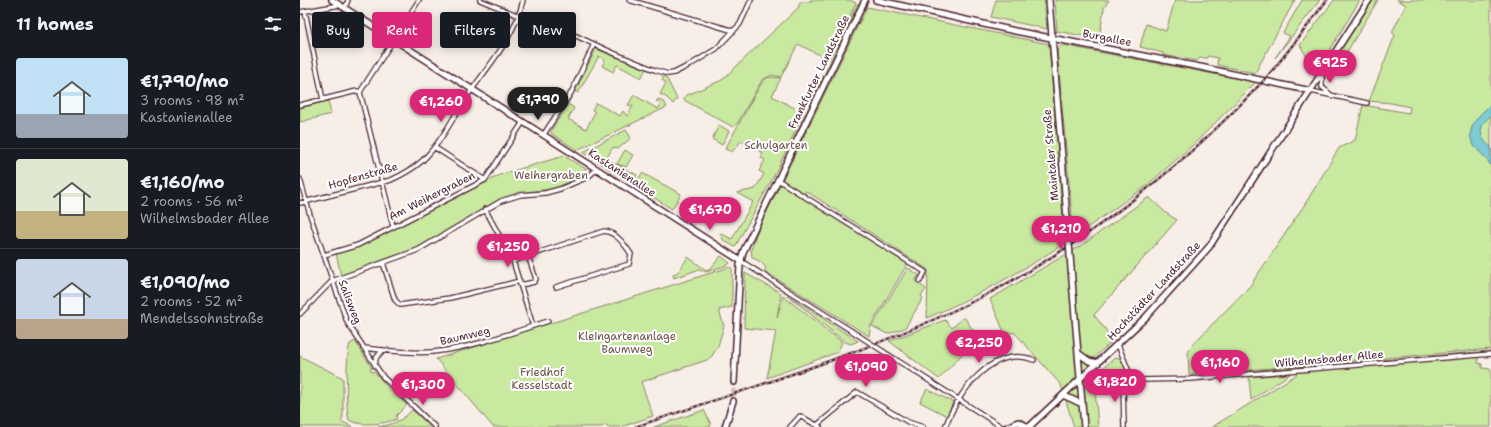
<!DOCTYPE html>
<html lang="en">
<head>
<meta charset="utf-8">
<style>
  :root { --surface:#171b24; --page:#20242c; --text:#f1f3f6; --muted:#9ea1a6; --line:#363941; --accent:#db2777 }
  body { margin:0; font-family:"Shantell Sans",sans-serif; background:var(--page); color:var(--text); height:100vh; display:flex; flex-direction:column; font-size:15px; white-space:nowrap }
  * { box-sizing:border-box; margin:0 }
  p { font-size:13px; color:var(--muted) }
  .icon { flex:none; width:22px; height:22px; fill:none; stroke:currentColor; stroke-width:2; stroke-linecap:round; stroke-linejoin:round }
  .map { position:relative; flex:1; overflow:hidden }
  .side { display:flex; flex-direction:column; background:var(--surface); width:300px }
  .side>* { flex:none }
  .hud { position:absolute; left:12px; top:12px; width:380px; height:36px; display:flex; gap:8px }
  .price { position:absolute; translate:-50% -34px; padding:0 9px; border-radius:14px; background:var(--accent); color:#fff; font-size:13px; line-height:26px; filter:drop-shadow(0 1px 2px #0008) }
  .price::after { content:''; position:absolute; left:50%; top:24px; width:12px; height:9px; margin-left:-6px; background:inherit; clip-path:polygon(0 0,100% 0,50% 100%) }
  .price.selected { background:#222; color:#fff }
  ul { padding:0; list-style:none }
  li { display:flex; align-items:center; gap:12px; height:100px; padding:0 16px }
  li+li { border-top:1px solid var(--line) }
  li span { display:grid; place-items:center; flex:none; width:112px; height:80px; border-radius:4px; color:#555 }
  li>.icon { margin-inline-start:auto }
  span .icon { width:48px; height:48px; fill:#fffc; stroke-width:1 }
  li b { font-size:17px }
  h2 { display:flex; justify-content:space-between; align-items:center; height:48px; padding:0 16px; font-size:17px }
  .tag { padding:0 14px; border-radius:4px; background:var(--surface); box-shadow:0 2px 10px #0003; font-size:14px; line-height:36px }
  .tag.selected { background:var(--accent); color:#fff }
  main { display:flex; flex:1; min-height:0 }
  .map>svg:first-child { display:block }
  .green { fill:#c9e8a0; stroke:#8a8466 }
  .water { fill:#7bcbd5; stroke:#678691 }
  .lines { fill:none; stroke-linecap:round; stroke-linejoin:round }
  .secondary-tunnel { stroke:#d4c5c1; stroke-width:5; stroke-dasharray:5 2.5; stroke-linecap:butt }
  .street-casing { stroke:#4a1f2b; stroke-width:6 }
  .secondary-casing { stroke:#4a1f2b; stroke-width:8 }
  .street { stroke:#fff; stroke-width:3.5 }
  .secondary { stroke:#fff; stroke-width:5 }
  .rail-casing { stroke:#4a1f2b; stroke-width:2.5 }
  .rail { stroke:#fff; stroke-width:1; stroke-dasharray:3; stroke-linecap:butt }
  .street-bridge-casing { stroke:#4a1f2b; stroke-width:6; stroke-linecap:butt }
  .secondary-bridge-casing { stroke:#4a1f2b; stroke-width:8; stroke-linecap:butt }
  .street-bridge { stroke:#fff; stroke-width:3.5 }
  .secondary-bridge { stroke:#fff; stroke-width:5 }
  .labels { text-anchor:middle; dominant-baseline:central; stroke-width:4; stroke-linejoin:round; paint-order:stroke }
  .street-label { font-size:11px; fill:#4a1f2b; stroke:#fff }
  .park-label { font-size:11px; fill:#6a5148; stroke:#fff }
</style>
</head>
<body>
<main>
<section class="side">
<h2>11 homes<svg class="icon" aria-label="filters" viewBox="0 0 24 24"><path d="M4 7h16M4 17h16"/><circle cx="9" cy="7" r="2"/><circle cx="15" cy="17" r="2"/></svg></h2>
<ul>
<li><span style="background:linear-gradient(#bfe0f5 70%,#9aa5b1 0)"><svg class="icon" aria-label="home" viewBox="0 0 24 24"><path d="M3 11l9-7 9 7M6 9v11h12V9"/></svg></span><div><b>€1,790/mo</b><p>3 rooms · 98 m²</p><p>Kastanienallee</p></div></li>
<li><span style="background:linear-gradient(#dfe7d0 65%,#c2b280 0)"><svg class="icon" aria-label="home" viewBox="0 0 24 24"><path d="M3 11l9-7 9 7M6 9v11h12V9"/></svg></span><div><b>€1,160/mo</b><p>2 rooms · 56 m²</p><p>Wilhelmsbader Allee</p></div></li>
<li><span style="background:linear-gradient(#c9d6e8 75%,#b9a48a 0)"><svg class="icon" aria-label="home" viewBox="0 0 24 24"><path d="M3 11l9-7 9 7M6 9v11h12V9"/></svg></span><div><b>€1,090/mo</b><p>2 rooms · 52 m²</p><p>Mendelssohnstraße</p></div></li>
</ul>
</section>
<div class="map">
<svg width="1191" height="427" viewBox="0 0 1191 427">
  <rect width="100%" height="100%" fill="#f7efe7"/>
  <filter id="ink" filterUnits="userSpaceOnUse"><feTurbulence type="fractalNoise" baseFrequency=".025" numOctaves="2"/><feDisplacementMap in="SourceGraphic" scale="8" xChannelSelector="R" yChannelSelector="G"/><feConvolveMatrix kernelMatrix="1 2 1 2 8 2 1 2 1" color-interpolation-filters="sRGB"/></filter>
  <g filter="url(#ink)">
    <path class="green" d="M510,0H550L556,3L529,60L498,44L481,77L472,75L462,80L437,124L433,127L384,100L385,96L422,80L498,8L500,2H510Z
      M696,0H744L747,29L691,17Z
      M755,0H809L804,8L799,39L757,31Z
      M875,0H995L955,73L917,65L918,58L908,56L907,58H900L897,61L863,55V53L840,47L846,24L866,31Z
      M1002,0H1020L975,58L990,36L983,33Z
      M1034,0H1060L1016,73L1000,45Z
      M1072,0H1078L1045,55L1039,52Z
      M1097,0H1191V349L889,375L888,349L950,286L1005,204L1039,148L1055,140L1063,105L1109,113L1110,107L1091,103L1069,101L1095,35L1092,32L1106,5Z
      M558,3L559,6L476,180L453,225Z
      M567,7L749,44L765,243C721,272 675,297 627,318L628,271L627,269L506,191L504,195L608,263L571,325L569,336L464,271L466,268L462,263L452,257L451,250L456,234Z
      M762,45L956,82L893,145L845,187L774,237L757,50Z
      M296,49L346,69L341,78L317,65L313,72L302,66L305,60L299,56L278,93L275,91Z
      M364,76L367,79L377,99L373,104L366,97L360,94L366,83L362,80Z
      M469,77L481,78L472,96L504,113L474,176L435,247L423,240L420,233L432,239L453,202L437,193L455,189L464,174L459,171L465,160L461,158L463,153L441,141L432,152L425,149L459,87L464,80Z
      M334,95L358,109L361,104L356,101L358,99L365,103L367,107L277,150L252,134L251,131L268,104L274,108L268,119L286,129L295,112L292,110L296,103L320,116L323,111L327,116L333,106L328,105Z
      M28,101L31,114L0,122V108Z
      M419,125L429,131L422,145L412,139Z
      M326,130L331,138L318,149L313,147L306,159L337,175L332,184L283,152Z
      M325,150L333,155L326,167L317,164Z
      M264,156L286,169L285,171L289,174L253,189L226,192L209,197L188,206L144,234L116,249L41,276L36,253L58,246L202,174Z
      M342,173L381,194L372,209L335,186Z
      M849,197L866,213L877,220L794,315L814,340L791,360L787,389L795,388L798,427H774L761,385L715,333L704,332L690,299L782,245Z
      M421,256L430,263L428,265L406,272L400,269L374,278L373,275L379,271L388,257L406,270L411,268Z
      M430,267L432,269V307L419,310L424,326L418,346L412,356L407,360L341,382L353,416L321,427H308L307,425L300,427H193L136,359Z
      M608,268L619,275L615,281L626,289L621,296L623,298L605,328L587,334L572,326Z
      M445,273L481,293L477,318L483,296L542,342L538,352L467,378L476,331L444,328Z
      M487,295L558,341L551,344L545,342Z
      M664,317L678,337L639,379L589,341L645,320L652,328Z
      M55,341L72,368L70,369L72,372L74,371L88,388L107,405L96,416L97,419C84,424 61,427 49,420C45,410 46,354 50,344Z
      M1191,351V353L898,377V375Z
      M0,356L43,378V417L41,421L53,427H0Z
      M816,357L821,359L827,371L822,380L799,381L789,386L791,378Z
      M1175,357H1178V363L1182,364V368L1191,369V427H912L996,375L997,372Z
      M990,374L951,400L949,377Z
      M627,389L653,402L647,416L620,402Z
      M112,410L132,427H76C91,425 101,422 112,410Z
      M404,410L411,424L410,427H354Z"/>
    <path class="water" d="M1191,105V116C1178,125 1178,138 1191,147V166C1187,158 1181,154 1175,147C1163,131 1178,115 1191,105Z"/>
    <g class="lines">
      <path class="secondary-tunnel" d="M433,401L434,382"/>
      <defs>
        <path id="street" d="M180,0L224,18L259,28L311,52L355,70L368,74L374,73L390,65L416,49L440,24L451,0
          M329,0L434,31
          M45,8L48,0
          M5,11L23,100
          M0,12L40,5
          M1022,75V87L1031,95
          M1011,91L1067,103
          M60,92L93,226
          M0,105L57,91L60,92L119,0
          M244,134L271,93L294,44
          M134,147L185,180
          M0,179L10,215L47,322L83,377L135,427
          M478,180L625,272L620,281
          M0,203L91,180C102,175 113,169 122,161C141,143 152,119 166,98C187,67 215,38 223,0
          M185,209L213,261L233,326
          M24,255L58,245L185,180L223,122
          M213,261L304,231C316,232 325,245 331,254L329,264L256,287
          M441,261L558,335
          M83,263L95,300L100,305L150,298L220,281
          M221,285L234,282L236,279L228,256
          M0,314L32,281L118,250L201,201L220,195L245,193L260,189L288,177L297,169
          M818,345L830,374L835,379L840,380L890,379L1191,354
          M63,348C86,350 110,354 133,352C172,348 211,333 248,321
          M584,352L702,427
          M75,366L76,358L83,350
          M517,425L557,392L608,422L623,427
          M490,427L500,416L520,427
          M645,427C657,394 692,344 734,360
          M824,427L823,384L831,376"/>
        <path id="secondary" d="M32,0L441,261
          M576,0L715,31L905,68L1011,91
          M749,0L768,230
          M771,268L784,427
          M778,353L789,361L798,363
          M434,382L440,265L443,252L565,0
          M763,395L782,404
          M425,427L433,401
          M707,427L718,422L729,427
          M729,427L846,317L909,247L1069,0"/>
      </defs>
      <use href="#street" class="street-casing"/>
      <use href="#secondary" class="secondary-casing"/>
      <use href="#street" class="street"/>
      <use href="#secondary" class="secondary"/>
      <defs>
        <path id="rail" d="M335,427C451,387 572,352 682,297C787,243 885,165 965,79C987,54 1007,26 1027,0"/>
      </defs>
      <use href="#rail" class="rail-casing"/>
      <use href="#rail" class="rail"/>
      <defs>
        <path id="street-bridge" d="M558,335L584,352"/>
        <path id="secondary-bridge" d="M768,230L771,268"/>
      </defs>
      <use href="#street-bridge" class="street-bridge-casing"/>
      <use href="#secondary-bridge" class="secondary-bridge-casing"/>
      <use href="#street-bridge" class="street-bridge"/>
      <use href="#secondary-bridge" class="secondary-bridge"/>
    </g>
  </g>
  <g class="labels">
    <g class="street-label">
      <text transform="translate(807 38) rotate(11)">Burgallee</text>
      <text transform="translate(519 72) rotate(-64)">Frankfurter Landstraße</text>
      <text transform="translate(751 155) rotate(-95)">Maintaler Straße</text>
      <text transform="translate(322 173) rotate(33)">Kastanienallee</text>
      <text transform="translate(63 176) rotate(-16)">Hopfenstraße</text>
      <text transform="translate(132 196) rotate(-27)">Am Weihergraben</text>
      <text transform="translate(854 291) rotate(-47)">Hochstädter Landstraße</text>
      <text transform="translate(50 302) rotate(69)">Salisweg</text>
      <text transform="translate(165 336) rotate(-13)">Baumweg</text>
      <text transform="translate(1029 359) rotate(-5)">Wilhelmsbader Allee</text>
    </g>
    <g class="park-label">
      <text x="476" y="145">Schulgarten</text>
      <text x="251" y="175">Weihergraben</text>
      <text x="327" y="336">Kleingartenanlage<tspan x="327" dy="13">Baumweg</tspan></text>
      <text x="242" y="372">Friedhof<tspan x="242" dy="13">Kesselstadt</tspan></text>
    </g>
  </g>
</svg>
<b class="price" style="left:1030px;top:84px">€925</b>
<b class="price selected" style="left:238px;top:121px">€1,790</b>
<b class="price" style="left:141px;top:123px">€1,260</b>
<b class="price" style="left:410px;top:231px">€1,670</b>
<b class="price" style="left:761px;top:250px">€1,210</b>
<b class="price" style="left:208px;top:268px">€1,250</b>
<b class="price" style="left:679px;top:364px">€2,250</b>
<b class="price" style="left:920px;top:384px">€1,160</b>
<b class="price" style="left:566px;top:388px">€1,090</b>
<b class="price" style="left:815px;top:403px">€1,820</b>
<b class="price" style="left:123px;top:406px">€1,300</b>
<div class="hud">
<a class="tag">Buy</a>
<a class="tag selected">Rent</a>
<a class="tag">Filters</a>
<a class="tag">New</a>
</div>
</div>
</main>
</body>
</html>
